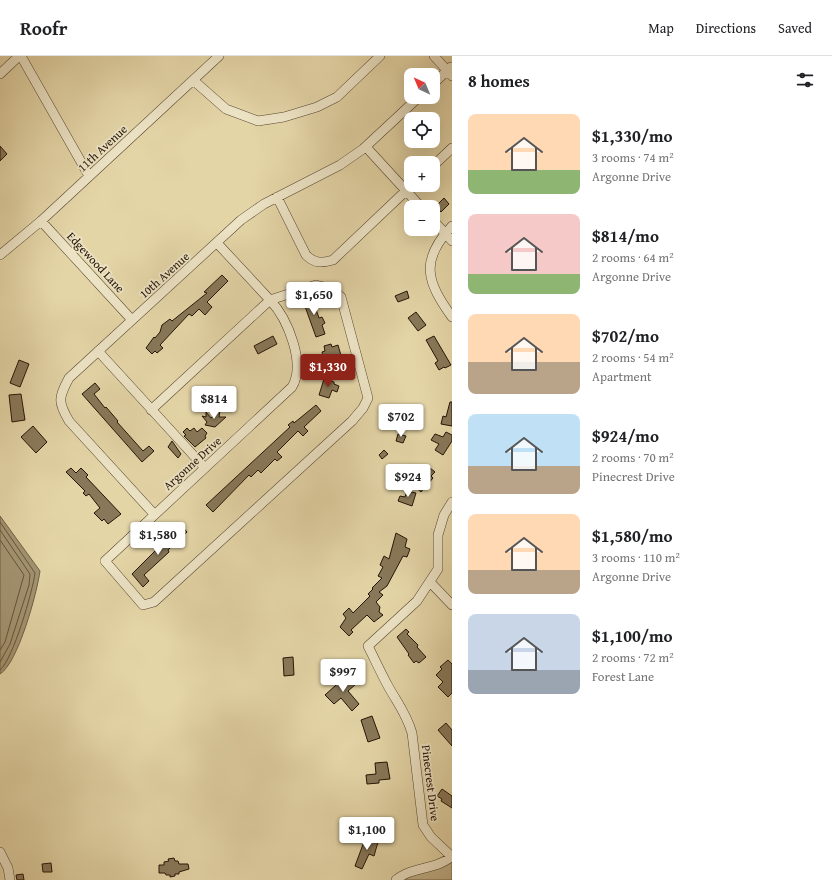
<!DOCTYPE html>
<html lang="en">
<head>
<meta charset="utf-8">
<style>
  :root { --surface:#fff; --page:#f2f2f2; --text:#202124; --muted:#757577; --line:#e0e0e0; --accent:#8f2418 }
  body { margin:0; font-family:"Gentium Book Plus",serif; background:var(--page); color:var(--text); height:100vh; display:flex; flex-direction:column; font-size:15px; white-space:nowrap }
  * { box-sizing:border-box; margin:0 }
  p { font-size:13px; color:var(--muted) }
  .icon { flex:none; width:22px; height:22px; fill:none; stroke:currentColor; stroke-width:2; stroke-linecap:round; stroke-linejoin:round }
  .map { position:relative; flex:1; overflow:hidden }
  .sheet { display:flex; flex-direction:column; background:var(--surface); width:380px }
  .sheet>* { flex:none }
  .needle { width:26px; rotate:316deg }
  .fabs { position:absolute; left:404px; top:12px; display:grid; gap:8px }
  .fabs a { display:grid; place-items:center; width:36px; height:36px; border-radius:8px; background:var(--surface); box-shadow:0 4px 16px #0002; font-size:20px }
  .price { position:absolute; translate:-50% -34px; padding:0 9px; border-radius:4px; background:#fff; color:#222; font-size:13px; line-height:26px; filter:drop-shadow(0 1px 2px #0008) }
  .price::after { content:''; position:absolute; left:50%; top:24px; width:12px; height:9px; margin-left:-6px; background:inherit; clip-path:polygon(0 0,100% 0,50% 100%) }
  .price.current { background:var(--accent); color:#fff }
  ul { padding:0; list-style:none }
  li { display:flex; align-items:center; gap:12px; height:100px; padding:0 16px }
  li span { display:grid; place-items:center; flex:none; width:112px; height:80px; border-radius:8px; color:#555 }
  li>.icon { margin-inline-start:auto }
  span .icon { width:48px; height:48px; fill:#fffc; stroke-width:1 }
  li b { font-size:17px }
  h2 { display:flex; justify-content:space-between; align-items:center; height:48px; padding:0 16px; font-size:17px }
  header { display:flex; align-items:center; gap:24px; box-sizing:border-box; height:56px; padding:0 20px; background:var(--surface); border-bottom:1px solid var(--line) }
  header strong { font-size:19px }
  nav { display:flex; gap:22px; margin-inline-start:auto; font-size:14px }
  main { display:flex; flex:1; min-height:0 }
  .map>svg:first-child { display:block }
  .green { fill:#c3b48b; stroke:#746448 }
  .water { fill:#a39370; stroke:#706045 }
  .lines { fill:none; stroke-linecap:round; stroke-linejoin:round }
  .shore { stroke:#64543a; stroke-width:1 }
  .building { fill:#887859; stroke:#241405 }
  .minor-casing { stroke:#54442e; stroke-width:10 }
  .minor { stroke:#ede4c6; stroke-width:9 }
  .labels { text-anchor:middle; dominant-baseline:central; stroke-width:3.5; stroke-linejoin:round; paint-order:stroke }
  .street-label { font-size:12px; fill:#241405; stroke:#ede4c6 }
</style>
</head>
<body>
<header>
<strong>Roofr</strong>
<nav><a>Map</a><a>Directions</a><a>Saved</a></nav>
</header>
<main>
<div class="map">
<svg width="452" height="824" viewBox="0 0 452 824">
  <rect width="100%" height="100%" fill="#e4d5a7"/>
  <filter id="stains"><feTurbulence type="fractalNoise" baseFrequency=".005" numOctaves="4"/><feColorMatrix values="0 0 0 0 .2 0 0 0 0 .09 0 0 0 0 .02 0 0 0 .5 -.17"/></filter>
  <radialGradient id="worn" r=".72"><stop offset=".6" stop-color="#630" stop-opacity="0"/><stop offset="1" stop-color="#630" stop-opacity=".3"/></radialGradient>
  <path class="green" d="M452,801V824H396Z"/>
  <path class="water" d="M0,460L40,515C37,537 18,607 0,618Z"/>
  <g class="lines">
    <path class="shore" d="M0,466L35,517C33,534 13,604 0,614
      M0,474L30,518L29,529L10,588L0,606
      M0,484L24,519L5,586L0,594"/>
  </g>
  <path class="building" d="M0,90L7,98L0,105Z
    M444,142L449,148L441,156L436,150Z
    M222,219L228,225L207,246L212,251L205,259L199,253L192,260L189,258L160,289L163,292L157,297L155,295L152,298L146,292L154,281L155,282L160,276L162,269L170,263L172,265L207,237L204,236Z
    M407,235L409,242L398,246L395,240Z
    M311,239L319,262L322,261L325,267L322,269L325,278L316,281L302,242Z
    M416,256L426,269L418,275L408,262Z
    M273,280L277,288L258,298L254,290Z
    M434,280L451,309L445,312L444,311L439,314L435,307L438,305L426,284Z
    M331,288L332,291L338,289L342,303L325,308L322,296L325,295L324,290Z
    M19,304L29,308L20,331L10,327Z
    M324,323L334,326V328L339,330L337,336L332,334L329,342L319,339Z
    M95,327L100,333L94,338L105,352L106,351L118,365L117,366L143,395L149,390L154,395L142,406L82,338Z
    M21,338L25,364L12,366L9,339Z
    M450,346H452V370L441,368L443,360L446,361Z
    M316,349L321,355L304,371L308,375L303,380L298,375L277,396L282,401L277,405L275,403L261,417L258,414L251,421L249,419L213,456L206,449L290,371L288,369L293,365L294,367Z
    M220,354L219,361H226L215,371L205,369L207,366L202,360L206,361V356L211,362Z
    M33,370L47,386L36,397L21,381Z
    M187,372L190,375L194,372L197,376L202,372L207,377L205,380L206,382L195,391L184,380L186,379L183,376Z
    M446,376L452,379V385L443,399L435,394L439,388L431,384L435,378L443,381Z
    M398,378L406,380L403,387L396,385Z
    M172,385L181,398L178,402L168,391Z
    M384,394L388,398L382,403L379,399Z
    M71,412L76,417L81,412L88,419L86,421L121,458L108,468L104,463L102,465L94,457L100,452L89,438L86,440L83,437L85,435L66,416Z
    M392,412L403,420L400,425L388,417Z
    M430,412L435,416L431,420L433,422L421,436L411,427L421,417L424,419Z
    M407,435L416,437L412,450L398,445L400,440L405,441Z
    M181,469L187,476L168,494L169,496L144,519L149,525L143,531L132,518Z
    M396,477L407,483L405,491L410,493L407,501L403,500L387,530L379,536L383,539L376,546L380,551L379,556L383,559L374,566L367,559L351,574L353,576L349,580L340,571L346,562L343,558L349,552L353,557L370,540L368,538L373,533L372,532L382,522L378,520L383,511L380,509L384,500L389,503Z
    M406,573L409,576L407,578L418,589L417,591L426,601L419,607L416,605L414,607L408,599L409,598L397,581Z
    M293,601L294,619L284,620L283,602Z
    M448,604L452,608V637L448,641L438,631L443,626L436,619L442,613L440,611Z
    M347,619L356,628L348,635L359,648L352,655L341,642L334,648L325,639Z
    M372,660L380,682L368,686L361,664Z
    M446,667L452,674V690L438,674Z
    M387,706L390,723L379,724V727L367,728L366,719L376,718L375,707Z
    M442,733L452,740V752L441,745L442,743L437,740Z
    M369,779L377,782L376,785L378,786L374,800L369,798L362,813L355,810L365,783H367Z
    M174,802L175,805H178L179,808H188L189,813L179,816V818H175V820L170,821V819H166L165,817H159V809H164V806L169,805L168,803Z
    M51,807L52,816H43L42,808Z
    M23,818L24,824H17L16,819Z"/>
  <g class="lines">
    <defs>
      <path id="minor" d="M21,0L89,120
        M434,0L452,20
        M0,18L19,0
        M193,24L226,53L258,65L284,61L317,51L337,41L380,0
        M433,28L451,11
        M366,91L421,151
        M433,110L452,92
        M277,141L306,199C315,208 322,207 333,204L412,129
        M433,164L452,185
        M41,165L132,264
        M452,170C419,205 427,226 452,261
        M0,199L41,165L219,0
        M98,295L205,412
        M151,354L270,244L316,229L332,233L341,241L368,342L363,352L352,365L154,546L143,549L105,505L292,331C306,308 288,263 270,244L217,187
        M452,446L444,459L438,479V513L417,545L368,590C375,604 381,617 388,630C398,648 406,657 412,677L423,769L431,781L452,801
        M154,458L69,365C58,346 58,342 69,322L241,164L264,148L340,109L363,93L419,41
        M430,526L452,549
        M0,796L8,812L10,824
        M396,824C412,810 437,814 452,800"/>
    </defs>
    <use href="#minor" class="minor-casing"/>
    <use href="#minor" class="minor"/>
  </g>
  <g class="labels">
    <g class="street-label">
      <text transform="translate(102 92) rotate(-43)">11th Avenue</text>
      <text transform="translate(96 206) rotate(47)">Edgewood Lane</text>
      <text transform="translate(164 219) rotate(-42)">10th Avenue</text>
      <text transform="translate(192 407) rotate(-42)">Argonne Drive</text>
      <text transform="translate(431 727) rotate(83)">Pinecrest Drive</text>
    </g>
  </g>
  <rect width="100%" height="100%" filter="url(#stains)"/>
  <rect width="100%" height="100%" fill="url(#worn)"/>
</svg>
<div class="fabs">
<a><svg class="needle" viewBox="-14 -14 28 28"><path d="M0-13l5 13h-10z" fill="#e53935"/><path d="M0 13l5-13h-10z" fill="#757577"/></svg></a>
<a><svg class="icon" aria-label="locate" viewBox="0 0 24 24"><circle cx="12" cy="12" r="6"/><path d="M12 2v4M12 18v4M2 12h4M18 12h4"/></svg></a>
<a>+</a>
<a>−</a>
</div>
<b class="price" style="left:314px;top:260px">$1,650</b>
<b class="price current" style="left:328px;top:332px">$1,330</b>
<b class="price" style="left:214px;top:364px">$814</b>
<b class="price" style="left:401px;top:382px">$702</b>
<b class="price" style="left:408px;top:442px">$924</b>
<b class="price" style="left:158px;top:500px">$1,580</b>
<b class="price" style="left:343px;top:637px">$997</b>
<b class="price" style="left:367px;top:795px">$1,100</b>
</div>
<section class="sheet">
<h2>8 homes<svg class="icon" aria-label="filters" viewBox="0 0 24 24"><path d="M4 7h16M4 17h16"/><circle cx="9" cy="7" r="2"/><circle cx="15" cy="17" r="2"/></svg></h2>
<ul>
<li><span style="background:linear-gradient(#ffd9b3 70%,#8fb573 0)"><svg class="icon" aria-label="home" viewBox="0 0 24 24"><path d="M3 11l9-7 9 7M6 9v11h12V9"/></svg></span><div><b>$1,330/mo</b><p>3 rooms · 74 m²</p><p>Argonne Drive</p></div></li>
<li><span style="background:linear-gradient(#f6c9c9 75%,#8fb573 0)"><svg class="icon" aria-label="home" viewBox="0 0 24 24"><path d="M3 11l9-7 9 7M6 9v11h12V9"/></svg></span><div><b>$814/mo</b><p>2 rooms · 64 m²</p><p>Argonne Drive</p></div></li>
<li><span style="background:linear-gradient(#ffd9b3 60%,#b9a48a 0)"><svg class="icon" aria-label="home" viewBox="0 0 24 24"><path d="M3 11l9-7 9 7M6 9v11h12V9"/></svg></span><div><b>$702/mo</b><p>2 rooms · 54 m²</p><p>Apartment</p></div></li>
<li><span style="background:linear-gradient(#bfe0f5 65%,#b9a48a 0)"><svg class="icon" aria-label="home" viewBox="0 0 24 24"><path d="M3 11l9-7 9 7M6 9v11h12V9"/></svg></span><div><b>$924/mo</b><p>2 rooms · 70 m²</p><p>Pinecrest Drive</p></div></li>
<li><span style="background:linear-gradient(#ffd9b3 70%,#b9a48a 0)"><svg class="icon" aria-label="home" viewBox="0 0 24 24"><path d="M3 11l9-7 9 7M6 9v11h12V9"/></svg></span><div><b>$1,580/mo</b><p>3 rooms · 110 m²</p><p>Argonne Drive</p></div></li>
<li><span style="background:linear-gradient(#c9d6e8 70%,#9aa5b1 0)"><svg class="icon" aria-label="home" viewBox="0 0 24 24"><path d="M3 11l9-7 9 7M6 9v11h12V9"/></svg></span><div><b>$1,100/mo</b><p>2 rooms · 72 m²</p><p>Forest Lane</p></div></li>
</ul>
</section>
</main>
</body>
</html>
